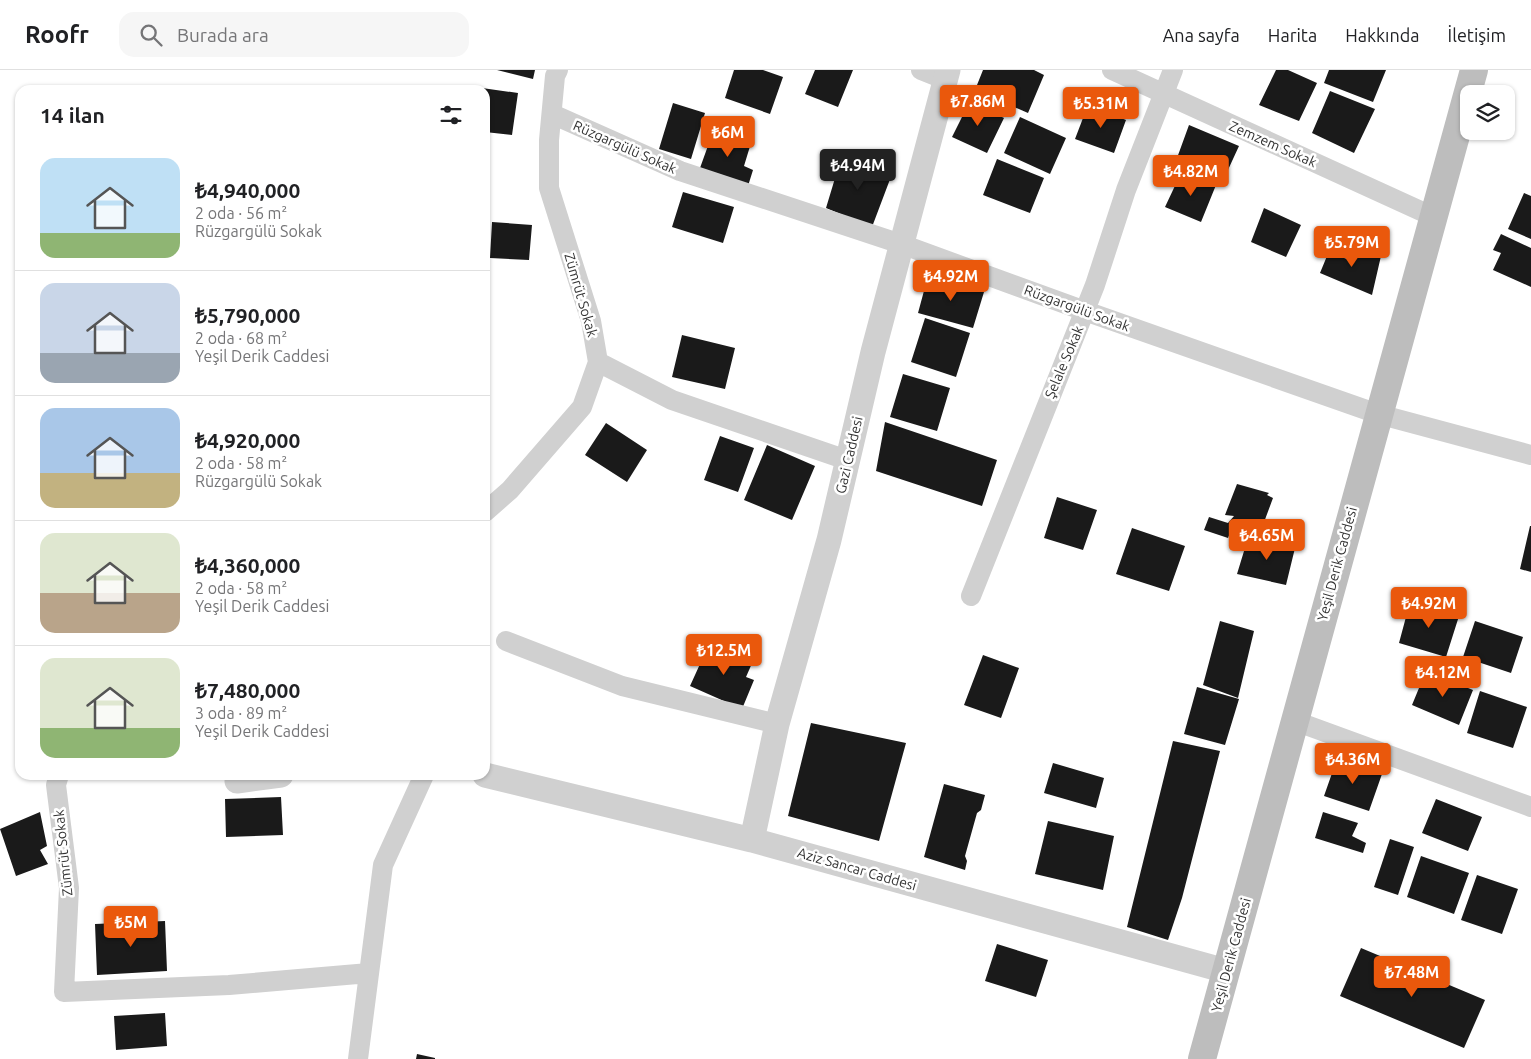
<!DOCTYPE html>
<html lang="tr">
<head>
<meta charset="utf-8">
<style>
  :root { --surface:#fff; --page:#f6f6f6; --text:#202124; --muted:#757577; --line:#e0e0e0; --accent:#ea580c }
  body { margin:0; font-family:Ubuntu,sans-serif; background:var(--page); color:var(--text); height:100vh; display:flex; flex-direction:column; font-size:19px; white-space:nowrap }
  * { box-sizing:border-box; margin:0 }
  p { font-size:16px; color:var(--muted) }
  .icon { flex:none; width:28px; height:28px; fill:none; stroke:currentColor; stroke-width:2; stroke-linecap:round; stroke-linejoin:round }
  .map { position:relative; flex:1; overflow:hidden }
  .panel { position:absolute; left:15px; top:15px; width:475px; height:695px; display:flex; flex-direction:column; background:var(--surface); border-radius:15px; box-shadow:0 1px 4px #0004 }
  .panel>* { flex:none }
  .fabs { position:absolute; left:1460px; top:15px; display:grid; gap:10px }
  .fabs a { display:grid; place-items:center; width:55px; height:55px; border-radius:10px; background:var(--surface); box-shadow:0 1px 4px #0004; font-size:25px }
  .price { position:absolute; translate:-50% -42px; padding:0 11px; border-radius:5px; background:var(--accent); color:#fff; font-size:16px; line-height:32px; filter:drop-shadow(0 1px 2px #0008) }
  .price::after { content:''; position:absolute; left:50%; top:30px; width:15px; height:11px; margin-left:-8px; background:inherit; clip-path:polygon(0 0,100% 0,50% 100%) }
  .price.selected { background:#222; color:#fff }
  ul { padding:0; list-style:none }
  li { display:flex; align-items:center; gap:15px; height:125px; padding:0 25px }
  li+li { border-top:1px solid var(--line) }
  li span { display:grid; place-items:center; flex:none; width:140px; height:100px; border-radius:15px; color:#555 }
  li>.icon { margin-inline-start:auto }
  span .icon { width:60px; height:60px; fill:#fffc; stroke-width:1 }
  li b { font-size:21px }
  h2 { display:flex; justify-content:space-between; align-items:center; height:60px; padding:0 25px; font-size:21px }
  header { display:flex; align-items:center; gap:30px; box-sizing:border-box; height:70px; padding:0 25px; background:var(--surface); border-bottom:1px solid var(--line) }
  header strong { font-size:24px }
  nav { display:flex; gap:28px; margin-inline-start:auto; font-size:18px }
  .search { width:350px; height:45px; background:var(--page); display:flex; align-items:center; gap:12px; box-sizing:border-box; padding:0 18px; border-radius:15px; color:var(--muted); font-size:19px }
  .map>svg:first-child { display:block }
  .building { fill:#1a1a1a }
  .lines { fill:none; stroke-linecap:round; stroke-linejoin:round }
  .minor { stroke:#d0d0d0; stroke-width:20 }
  .tertiary { stroke:#d0d0d0; stroke-width:25 }
  .secondary { stroke:#bdbdbd; stroke-width:28 }
  .labels { text-anchor:middle; dominant-baseline:central; stroke-width:5; stroke-linejoin:round; paint-order:stroke }
  .street-label { font-size:14px; fill:#333; stroke:#fff }
</style>
</head>
<body>
<header>
<strong>Roofr</strong>
<div class="search"><svg class="icon" aria-label="search" viewBox="0 0 24 24"><circle cx="10" cy="10" r="6"/><path d="M15 15l6 6"/></svg>Burada ara</div>
<nav><a>Ana sayfa</a><a>Harita</a><a>Hakkında</a><a>İletişim</a></nav>
</header>
<div class="map">
<svg width="1531" height="989" viewBox="0 0 1531 989">
  <rect width="100%" height="100%" fill="#fff"/>
  <path class="building" d="M497,0H535L533,9Z
    M734,0H763L783,7L770,44L725,28Z
    M815,0H853L838,37L805,24Z
    M983,0H1034L1044,5L1028,43L975,20Z
    M1276,0H1288L1317,13L1299,51L1259,35Z
    M1329,0H1386L1373,32L1324,13Z
    M461,15L518,23L512,65L485,62V20H461Z
    M1330,21L1375,39L1354,83L1312,63Z
    M970,31L1004,48L987,83L952,67Z
    M673,33L705,43L691,89L659,79Z
    M1088,35L1126,50L1114,83L1075,69Z
    M1020,47L1066,68L1050,104L1004,83Z
    M1189,55L1239,76L1221,115L1173,99Z
    M714,59L751,73L744,96L753,100L748,116L700,98Z
    M842,85L892,104L872,157L826,138Z
    M997,89L1044,108L1030,143L983,125Z
    M1181,103L1216,115L1201,152L1165,137Z
    M683,122L734,137L723,173L672,157Z
    M1524,123L1531,126V169L1508,159Z
    M1264,138L1301,155L1286,187L1251,172Z
    M492,152L532,155L529,190L490,188Z
    M1501,164L1531,178V217L1493,200L1501,183L1493,180Z
    M1334,169L1343,172L1338,186L1350,190L1355,175L1362,174L1361,180L1381,186L1372,225L1320,203Z
    M928,206L984,222L973,258L918,243Z
    M925,248L970,263L956,307L911,292Z
    M682,265L735,278L725,319L672,307Z
    M903,304L950,318L937,361L890,347Z
    M885,352L997,390L982,436L876,401Z
    M606,353L647,380L627,412L585,385Z
    M720,366L754,378L738,422L704,410Z
    M767,375L815,396L792,450L744,430Z
    M1237,414L1269,423L1267,425L1273,428L1260,463L1241,458H1232L1228,468L1204,460L1209,447L1228,453L1234,446L1225,445Z
    M1057,427L1097,440L1083,480L1044,468Z
    M1530,456H1531V502L1520,499Z
    M1132,458L1185,476L1169,521L1116,504Z
    M1248,468L1295,478L1286,515L1237,504Z
    M1410,532L1459,546L1446,587L1399,573Z
    M1220,551L1254,561L1238,628L1203,615Z
    M1475,551L1523,567L1511,603L1463,587Z
    M710,572L753,591L746,607L754,610L742,639L690,616Z
    M983,585L1019,598L1001,648L964,635Z
    M1426,601L1473,620L1459,655L1412,635Z
    M1197,617L1239,629L1225,675L1184,664Z
    M1480,621L1527,637L1513,678L1467,663Z
    M811,653L906,673L879,771L788,746Z
    M1173,671L1220,681L1182,828L1168,870L1127,857Z
    M1337,689L1382,704L1369,741L1324,726Z
    M1053,693L1104,708L1096,738L1044,723Z
    M944,714L985,725L981,740L977,743L965,786L967,791L965,800L924,787Z
    M281,727L283,765L226,767L225,729Z
    M1436,729L1482,747L1468,781L1422,763Z
    M40,742L47,776L40,780L48,794L16,806L0,759Z
    M1323,742L1358,753L1352,766L1366,773L1363,783L1315,768Z
    M1048,751L1114,766L1103,820L1035,804Z
    M1390,769L1414,777L1398,825L1374,817Z
    M1421,786L1469,803L1454,844L1407,827Z
    M1477,805L1518,819L1502,864L1461,850Z
    M165,851L167,901L97,905L95,854Z
    M997,874L1048,890L1036,927L985,911Z
    M1361,878L1485,930L1464,978L1340,926Z
    M165,943L167,976L116,980L114,946Z
    M417,984L435,988V989H416Z"/>
  <g class="lines">
    <path class="minor" d="M921,0L946,10
      M1112,0L1434,147
      M552,44L680,101L901,174L1085,241L1378,344L1531,385
      M598,292L672,330L847,390
      M485,442L510,420L582,337L598,292L591,251L549,118V70L555,6L558,0
      M971,526L1095,215L1126,120L1173,0
      M506,571L622,616L777,654
      M1295,651L1531,737
      M59,705L56,715L69,818L64,922L229,915L369,903
      M358,989L383,795L424,705"/>
    <path class="tertiary" d="M485,705L752,770L1226,901
      M237,711L281,705
      M752,770L777,654L829,470L873,282L948,0"/>
    <path class="secondary" d="M1202,989L1474,0"/>
  </g>
  <g class="labels">
    <g class="street-label">
      <text transform="translate(1273 74) rotate(24)">Zemzem Sokak</text>
      <text transform="translate(625 77) rotate(24)">Rüzgargülü Sokak</text>
      <text transform="translate(581 225) rotate(74)">Zümrüt Sokak</text>
      <text transform="translate(1077 238) rotate(20)">Rüzgargülü Sokak</text>
      <text transform="translate(1064 292) rotate(-67)">Şelale Sokak</text>
      <text transform="translate(849 385) rotate(-77)">Gazi Caddesi</text>
      <text transform="translate(1337 494) rotate(-75)">Yeşil Derik Caddesi</text>
      <text transform="translate(63 783) rotate(-96)">Zümrüt Sokak</text>
      <text transform="translate(857 799) rotate(16)">Aziz Sancar Caddesi</text>
      <text transform="translate(1231 885) rotate(-75)">Yeşil Derik Caddesi</text>
    </g>
  </g>
</svg>
<div class="fabs">
<a><svg class="icon" aria-label="layers" viewBox="0 0 24 24"><path d="M12 4l9 5-9 5-9-5zM3 14l9 5 9-5"/></svg></a>
</div>
<b class="price" style="left:978px;top:57px">₺7.86M</b>
<b class="price" style="left:1101px;top:59px">₺5.31M</b>
<b class="price" style="left:728px;top:88px">₺6M</b>
<b class="price selected" style="left:858px;top:121px">₺4.94M</b>
<b class="price" style="left:1191px;top:127px">₺4.82M</b>
<b class="price" style="left:1352px;top:198px">₺5.79M</b>
<b class="price" style="left:951px;top:232px">₺4.92M</b>
<b class="price" style="left:1267px;top:491px">₺4.65M</b>
<b class="price" style="left:1429px;top:559px">₺4.92M</b>
<b class="price" style="left:724px;top:606px">₺12.5M</b>
<b class="price" style="left:1443px;top:628px">₺4.12M</b>
<b class="price" style="left:1353px;top:715px">₺4.36M</b>
<b class="price" style="left:131px;top:878px">₺5M</b>
<b class="price" style="left:1412px;top:928px">₺7.48M</b>
<section class="panel">
<h2>14 ilan<svg class="icon" aria-label="filters" viewBox="0 0 24 24"><path d="M4 7h16M4 17h16"/><circle cx="9" cy="7" r="2"/><circle cx="15" cy="17" r="2"/></svg></h2>
<ul>
<li><span style="background:linear-gradient(#bfe0f5 75%,#8fb573 0)"><svg class="icon" aria-label="home" viewBox="0 0 24 24"><path d="M3 11l9-7 9 7M6 9v11h12V9"/></svg></span><div><b>₺4,940,000</b><p>2 oda · 56 m²</p><p>Rüzgargülü Sokak</p></div></li>
<li><span style="background:linear-gradient(#c9d6e8 70%,#9aa5b1 0)"><svg class="icon" aria-label="home" viewBox="0 0 24 24"><path d="M3 11l9-7 9 7M6 9v11h12V9"/></svg></span><div><b>₺5,790,000</b><p>2 oda · 68 m²</p><p>Yeşil Derik Caddesi</p></div></li>
<li><span style="background:linear-gradient(#a9c7e8 65%,#c2b280 0)"><svg class="icon" aria-label="home" viewBox="0 0 24 24"><path d="M3 11l9-7 9 7M6 9v11h12V9"/></svg></span><div><b>₺4,920,000</b><p>2 oda · 58 m²</p><p>Rüzgargülü Sokak</p></div></li>
<li><span style="background:linear-gradient(#dfe7d0 60%,#b9a48a 0)"><svg class="icon" aria-label="home" viewBox="0 0 24 24"><path d="M3 11l9-7 9 7M6 9v11h12V9"/></svg></span><div><b>₺4,360,000</b><p>2 oda · 58 m²</p><p>Yeşil Derik Caddesi</p></div></li>
<li><span style="background:linear-gradient(#dfe7d0 70%,#8fb573 0)"><svg class="icon" aria-label="home" viewBox="0 0 24 24"><path d="M3 11l9-7 9 7M6 9v11h12V9"/></svg></span><div><b>₺7,480,000</b><p>3 oda · 89 m²</p><p>Yeşil Derik Caddesi</p></div></li>
</ul>
</section>
</div>
</body>
</html>
